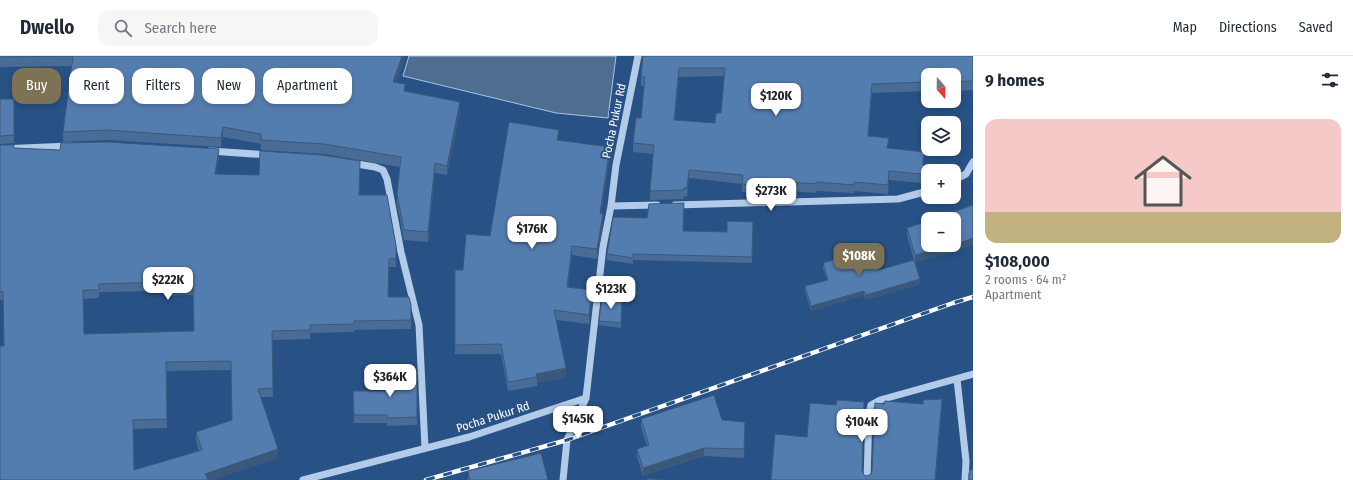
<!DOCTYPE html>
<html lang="en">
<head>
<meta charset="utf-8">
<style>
  :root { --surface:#fff; --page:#f6f6f7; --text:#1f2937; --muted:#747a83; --line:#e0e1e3; --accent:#7d7255 }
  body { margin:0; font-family:"Fira Sans Condensed",sans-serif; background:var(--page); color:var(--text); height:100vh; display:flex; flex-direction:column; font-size:15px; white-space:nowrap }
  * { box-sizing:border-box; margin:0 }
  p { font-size:13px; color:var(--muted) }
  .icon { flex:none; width:22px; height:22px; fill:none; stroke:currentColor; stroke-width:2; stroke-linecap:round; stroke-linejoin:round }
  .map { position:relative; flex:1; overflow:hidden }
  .sheet { display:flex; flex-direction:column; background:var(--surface); width:380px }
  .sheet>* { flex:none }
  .guide { position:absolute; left:12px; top:12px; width:380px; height:36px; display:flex; gap:8px }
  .needle { width:26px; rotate:160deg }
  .fabs { position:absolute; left:921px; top:12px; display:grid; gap:8px }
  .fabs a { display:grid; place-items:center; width:40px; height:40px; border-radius:8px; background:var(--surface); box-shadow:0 2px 6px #0003; font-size:20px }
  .price { position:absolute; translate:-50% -34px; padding:0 9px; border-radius:8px; background:#fff; color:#222; font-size:13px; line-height:26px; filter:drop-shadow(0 1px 2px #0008) }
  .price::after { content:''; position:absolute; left:50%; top:24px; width:12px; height:9px; margin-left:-6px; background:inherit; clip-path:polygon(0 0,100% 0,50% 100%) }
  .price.selected { background:var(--accent); color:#fff }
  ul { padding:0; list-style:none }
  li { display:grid; align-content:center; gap:8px; height:212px; padding:0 12px }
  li+li { border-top:1px solid var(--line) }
  li span { display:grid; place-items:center; height:124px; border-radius:12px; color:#555 }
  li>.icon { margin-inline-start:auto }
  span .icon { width:72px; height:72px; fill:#fffc; stroke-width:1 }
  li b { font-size:17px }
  h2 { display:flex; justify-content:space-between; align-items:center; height:48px; padding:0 12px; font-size:17px }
  .chip { padding:0 14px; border-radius:12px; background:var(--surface); box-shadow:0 2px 6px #0003; font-size:14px; line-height:36px }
  .chip.selected { background:var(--accent); color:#fff }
  header { display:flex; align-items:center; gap:24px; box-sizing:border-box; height:56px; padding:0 20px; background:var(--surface); border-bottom:1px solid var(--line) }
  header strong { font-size:19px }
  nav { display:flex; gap:22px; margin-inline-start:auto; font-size:14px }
  .search { width:280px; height:36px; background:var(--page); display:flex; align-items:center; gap:10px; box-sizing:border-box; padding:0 14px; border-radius:12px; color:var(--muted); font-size:15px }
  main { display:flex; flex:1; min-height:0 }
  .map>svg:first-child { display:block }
  .water { fill:#4f6c91; stroke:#a7c6e8 }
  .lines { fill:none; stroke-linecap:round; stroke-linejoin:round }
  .minor { stroke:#b2cbe8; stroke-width:7 }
  .rail-casing { stroke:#fff; stroke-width:4.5 }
  .rail { stroke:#285185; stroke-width:3; stroke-dasharray:9; stroke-linecap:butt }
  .wall { fill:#486c96; fill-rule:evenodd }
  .shaded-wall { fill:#3b587a }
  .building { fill:#547daf; stroke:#3b587a; fill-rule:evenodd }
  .labels { text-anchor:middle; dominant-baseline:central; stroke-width:4; stroke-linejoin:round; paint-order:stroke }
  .street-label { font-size:12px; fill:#fff; stroke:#285185 }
</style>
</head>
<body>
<header>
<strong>Dwello</strong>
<div class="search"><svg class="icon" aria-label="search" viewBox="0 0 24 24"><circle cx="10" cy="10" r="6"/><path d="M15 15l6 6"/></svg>Search here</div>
<nav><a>Map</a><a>Directions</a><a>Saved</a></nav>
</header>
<main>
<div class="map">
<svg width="973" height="424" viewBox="0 0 973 424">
  <rect width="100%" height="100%" fill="#285185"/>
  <path class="water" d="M409,0H616L608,62L556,57L403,20Z"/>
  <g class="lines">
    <path class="minor" d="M0,93L70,90
      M210,95L269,99
      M351,107L375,111L383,114L387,123L401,196L419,269L425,392
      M954,124L966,118L973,106
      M675,149L898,143L928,135
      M611,150L657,149
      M957,323L966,405L965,424
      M303,424L469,381L586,342
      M563,424L567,384L586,342L603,191L611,150L616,109L638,0
      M867,424L869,357L871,349L880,344L973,318"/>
    <defs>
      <path id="rail" d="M426,424L567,384L953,247L973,241"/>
    </defs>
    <use href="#rail" class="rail-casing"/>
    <use href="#rail" class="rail"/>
  </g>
  <path class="wall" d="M0,0H406L396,27L405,35L460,56L447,119L435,117L428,186L404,184L397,148V138L400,111L324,98L261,94V88L223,81L221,91L107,84L63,86V76L71,10L0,11Z
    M643,0H973V34L954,35V19H928V35L872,37L868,80L888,93L924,105L922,127L889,124L888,138L854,135V137L816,135V137L778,134V140L742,136V128L689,122L687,141L684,140V143L650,144V135L653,98L633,96V87L641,62L644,30H641V21ZM724,20L721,57L715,67L675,64L679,21Z
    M0,43H14V87L0,88Z
    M559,84L610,101L601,157L603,167L597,203L572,199L568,231L592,243L589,268L556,264L566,321L537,327V330L508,335L501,298H455V214H463L490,180Z
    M0,89L14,92L219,101L216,118L359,139L396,190V211H389L388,241L411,249V273L354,274V276L310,277V283L272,284L273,341H261L278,402L212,424H0L4,290L3,244H0ZM165,235V240L193,239L194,275L84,278L83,243L99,242V236ZM231,314L232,364L196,376V385L199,395L134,414L133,373L167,372L166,315Z
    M973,149L949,198V197L915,206L920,228L866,244L864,239L811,255L805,235V230L827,224L823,212V207L879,214L914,204L907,180V172Z
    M753,166L752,207L633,204V208L607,204V198L683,175L727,176Z
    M622,242L621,272L599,269V265Z
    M417,316V369L387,370V367H354L353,335H386Z
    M641,363L722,364L745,374L744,402L704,400L643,420L637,401V393L647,390L641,371Z
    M468,415L548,424H468Z"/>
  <path class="shaded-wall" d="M402,0H406L393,36V26Z
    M679,12V21L674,73V64Z
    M872,28V37L868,88V80Z
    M460,46V56L447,119V110Z
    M223,71V81L221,91V82Z
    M559,74V83L557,94V84Z
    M610,91V101L600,167V157Z
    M219,93V101L215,126V118Z
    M924,96V105L922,127V118Z
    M435,107V117L428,186V176Z
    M689,114V122L687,141V132Z
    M889,115V124L888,138V129Z
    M603,158V167L597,203V193Z
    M973,182V189L949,198V191Z
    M572,190V199L567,240V231Z
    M949,190V197L915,207V199Z
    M920,223V228L866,244V239Z
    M592,234V243L589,268V259Z
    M864,235V239L811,255V250Z
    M566,312V321L537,327L536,318Z
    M942,343V352L936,424H935Z
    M745,366V374L744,402V393Z
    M704,392V400L643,420V412Z
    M278,393V402L212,424H205V418Z"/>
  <path class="building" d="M0,0H402L393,26L405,28L404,35L460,46L447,110L435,107L428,176L404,174L397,138L401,101L324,88L261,84V78L223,71L221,82L107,74L63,76L73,0L0,1Z
    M643,0H973V25L954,26V19H928V26L872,28L868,80L889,82L887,92L924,96L922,118L889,115L888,129L854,126V129L816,126V128L778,125V131L742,128L743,119L689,114L687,132H684V134L650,135L654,89L633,87L636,62H641L645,21H641ZM679,12H725L721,57H716L715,67L674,64Z
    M0,43H14V79L0,80Z
    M509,66L559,74L557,84L610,91L600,157L603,158L597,193L572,190L567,231L592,234L589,259L554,254L566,312L536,318L537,321L508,326L501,288L455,289V214H463L466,178L490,180Z
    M107,86L219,93L215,118L259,119L260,95L322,99L360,105L359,139H387L396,190V203H389L388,241H409L411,249V264L354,265V268L310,269V274L272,275L273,332L258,333L278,393L205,418L208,424H0V290H4L3,235L0,236V89H14V92L60,94L61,87ZM165,226V231L193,230L194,275L84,278L83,234H99V228ZM231,305L232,364L196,376L202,394L134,414L133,364L167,363L166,306Z
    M684,147L683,175L727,176V165L753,166L752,201L633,198V202L607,198L613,161L647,162L649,148Z
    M973,149V182L949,191V190L915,199L907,172L928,165V189H954V163H933Z
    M872,192L879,214L914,204L920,223L866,239L864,235L811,250L805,230L828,224L823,207Z
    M602,240L622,242L621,267L599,265Z
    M386,316H417V361L387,362V359H354L353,335H386Z
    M714,339L722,364L745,366L744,393L704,392L643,412L637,393L649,389L641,363Z
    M942,343L935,424H771L775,378L807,381L810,347L836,349L837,344L864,346L862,415L864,419L867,420L871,418L872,415L875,347L884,348L885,345L923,348V344Z
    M541,397L548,424H470L468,415Z
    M973,413V424H969V418L970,414Z
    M647,422L662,424H647Z"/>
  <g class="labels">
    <g class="street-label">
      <text transform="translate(614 65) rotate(-78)">Pocha Pukur Rd</text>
      <text transform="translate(493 361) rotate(-18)">Pocha Pukur Rd</text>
    </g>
  </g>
</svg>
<div class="fabs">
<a><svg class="needle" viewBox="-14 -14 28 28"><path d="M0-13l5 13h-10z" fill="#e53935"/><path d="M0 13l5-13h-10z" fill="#747a83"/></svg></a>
<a><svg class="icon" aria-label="layers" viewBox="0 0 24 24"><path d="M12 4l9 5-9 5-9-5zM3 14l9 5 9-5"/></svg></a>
<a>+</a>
<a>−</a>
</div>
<b class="price" style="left:776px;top:61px">$120K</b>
<b class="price" style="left:771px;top:156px">$273K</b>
<b class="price" style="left:532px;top:194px">$176K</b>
<b class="price selected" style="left:859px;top:221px">$108K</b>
<b class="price" style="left:168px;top:245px">$222K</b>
<b class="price" style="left:611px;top:254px">$123K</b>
<b class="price" style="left:390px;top:342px">$364K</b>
<b class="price" style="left:578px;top:384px">$145K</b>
<b class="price" style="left:862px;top:387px">$104K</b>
<div class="guide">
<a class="chip selected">Buy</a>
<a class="chip">Rent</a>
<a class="chip">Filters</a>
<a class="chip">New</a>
<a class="chip">Apartment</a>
</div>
</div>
<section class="sheet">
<h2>9 homes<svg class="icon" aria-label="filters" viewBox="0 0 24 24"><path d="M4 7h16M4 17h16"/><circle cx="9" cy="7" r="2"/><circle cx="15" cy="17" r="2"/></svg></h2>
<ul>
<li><span style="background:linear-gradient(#f6c9c9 75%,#c2b280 0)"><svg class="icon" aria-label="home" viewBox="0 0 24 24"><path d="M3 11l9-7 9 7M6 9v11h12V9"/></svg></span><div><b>$108,000</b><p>2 rooms · 64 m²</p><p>Apartment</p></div></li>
</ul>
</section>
</main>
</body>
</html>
